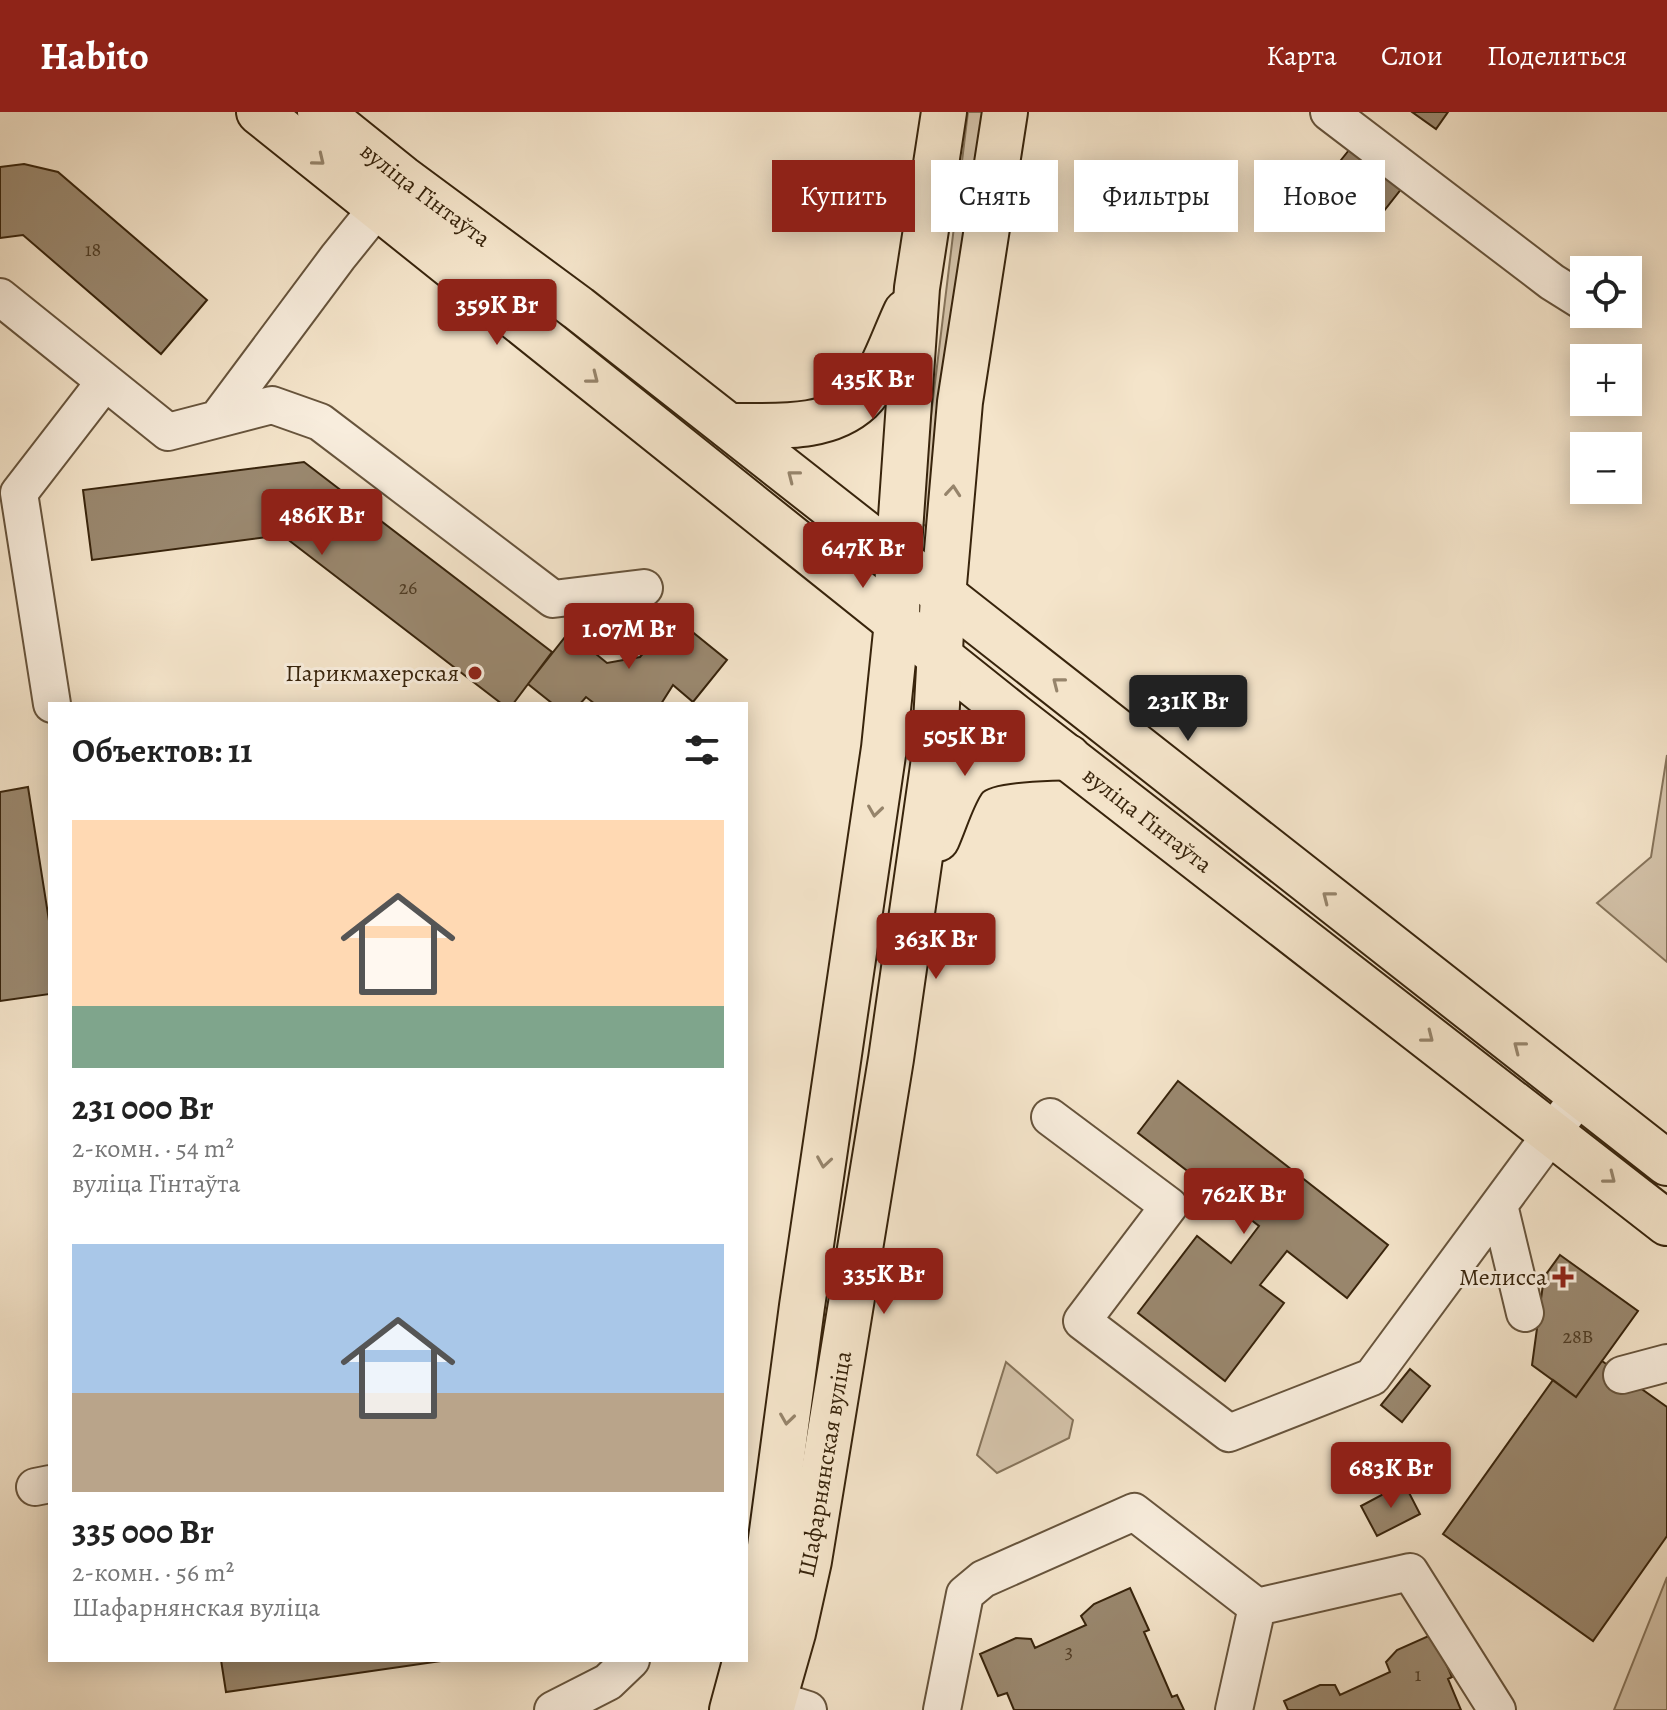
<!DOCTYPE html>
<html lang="ru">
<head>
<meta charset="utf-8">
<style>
  :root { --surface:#fff; --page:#f2f2f2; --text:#222; --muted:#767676; --accent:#8f2418 }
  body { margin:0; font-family:Alegreya,serif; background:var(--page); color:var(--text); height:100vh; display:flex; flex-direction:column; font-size:30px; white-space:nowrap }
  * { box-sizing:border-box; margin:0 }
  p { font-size:26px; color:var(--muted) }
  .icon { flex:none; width:44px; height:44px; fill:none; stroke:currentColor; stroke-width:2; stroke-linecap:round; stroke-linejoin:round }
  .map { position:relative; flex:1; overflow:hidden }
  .sheet { position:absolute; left:48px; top:590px; width:700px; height:960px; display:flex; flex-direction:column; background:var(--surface); border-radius:0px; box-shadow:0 4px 20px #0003 }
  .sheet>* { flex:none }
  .guide { position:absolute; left:772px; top:48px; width:760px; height:72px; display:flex; gap:16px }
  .controls { position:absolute; left:1570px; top:144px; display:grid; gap:16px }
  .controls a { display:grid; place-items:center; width:72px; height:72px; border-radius:0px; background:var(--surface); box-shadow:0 4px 20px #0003; font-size:40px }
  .price { position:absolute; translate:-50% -68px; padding:0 18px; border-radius:8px; background:var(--accent); color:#fff; font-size:26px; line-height:52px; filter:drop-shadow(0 2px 4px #0008) }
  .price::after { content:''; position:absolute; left:50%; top:48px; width:24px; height:18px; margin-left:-12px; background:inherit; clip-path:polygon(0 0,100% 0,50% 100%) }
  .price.active { background:#222; color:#fff }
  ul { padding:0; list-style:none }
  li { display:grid; align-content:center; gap:16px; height:424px; padding:0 24px }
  li span { display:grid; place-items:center; height:248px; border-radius:0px; color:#555 }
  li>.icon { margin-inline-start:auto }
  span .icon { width:144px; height:144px; fill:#fffc; stroke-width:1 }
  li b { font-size:34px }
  h2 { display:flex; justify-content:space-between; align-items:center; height:96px; padding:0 24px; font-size:34px }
  .pill { padding:0 28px; border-radius:0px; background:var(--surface); box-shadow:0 4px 20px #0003; font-size:28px; line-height:72px }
  .pill.active { background:var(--accent); color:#fff }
  header { display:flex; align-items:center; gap:48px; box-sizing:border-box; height:112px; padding:0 40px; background:var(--accent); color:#fff }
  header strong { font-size:38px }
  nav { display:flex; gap:44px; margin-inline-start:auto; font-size:28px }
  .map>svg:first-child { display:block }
  .green { fill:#d4c3aa; stroke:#86745b; stroke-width:2 }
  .building { fill:#9a886f; stroke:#38240c; stroke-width:2 }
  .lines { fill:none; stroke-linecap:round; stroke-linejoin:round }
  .minor-casing { stroke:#67543c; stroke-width:40 }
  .major-casing { stroke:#38240c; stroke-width:48 }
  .minor { stroke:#f8eddd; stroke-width:36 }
  .major { stroke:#f4e4ca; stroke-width:44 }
  .oneway { stroke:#96846b }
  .poi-dot { fill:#8f2418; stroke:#f8eddd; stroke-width:3 }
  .labels { text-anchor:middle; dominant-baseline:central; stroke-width:6; stroke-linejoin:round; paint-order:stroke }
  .number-label { font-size:20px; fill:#503d25 }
  .street-label { font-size:24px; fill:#38240c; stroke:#f8eddd }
  .poi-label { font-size:24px; fill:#38240c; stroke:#f8eddd; text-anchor:end }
</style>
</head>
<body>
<header>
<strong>Habito</strong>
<nav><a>Карта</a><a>Слои</a><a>Поделиться</a></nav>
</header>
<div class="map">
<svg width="1667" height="1598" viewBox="0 0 1667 1598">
  <rect width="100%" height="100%" fill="#f4e4ca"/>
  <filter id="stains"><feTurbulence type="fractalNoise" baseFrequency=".0025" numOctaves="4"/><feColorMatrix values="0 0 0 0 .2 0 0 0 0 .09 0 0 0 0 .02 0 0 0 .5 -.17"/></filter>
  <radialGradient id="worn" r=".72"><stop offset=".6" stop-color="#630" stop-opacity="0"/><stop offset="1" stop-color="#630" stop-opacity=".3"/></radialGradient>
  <path class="green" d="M968,0H985L934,418L918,410Z
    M1667,643V850L1597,791L1651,745Z
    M1006,1250L1073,1308L1069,1326L997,1361L977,1343Z
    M1667,1465V1598H1614Z"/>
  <path class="building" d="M1412,0H1448L1436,17Z
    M1349,38L1402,76L1372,114L1321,73Z
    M24,52L58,60L207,188L161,242L23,123L0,126V55Z
    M304,350L552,540L513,592H502L282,423L92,448L83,378Z
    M674,505L727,548L693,590L673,573L661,592H595L586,585L580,592H553L528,572L569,520L607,551L640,545Z
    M28,675L50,815V882L0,889V680Z
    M1178,969L1388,1133L1347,1186L1287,1139L1260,1173L1284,1191L1225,1269L1138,1201L1197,1124L1231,1151L1259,1114L1138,1021Z
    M1560,1143L1638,1199L1576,1285L1532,1253L1544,1165Z
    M1602,1249L1667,1295V1424L1593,1529L1443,1422L1553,1268L1576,1285Z
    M1410,1257L1430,1274L1402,1310L1381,1293Z
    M1404,1371L1420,1402L1377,1424L1361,1394Z
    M1130,1476L1149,1518L1144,1520L1172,1585L1177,1583L1184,1598H1014L1007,1581L998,1584L980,1542L1016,1526L1031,1527L1035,1536L1086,1513L1081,1504L1094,1492Z
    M1433,1522L1452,1565L1448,1567L1461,1598H1288L1284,1589L1320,1573H1335L1340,1583L1390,1560L1386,1550L1397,1538Z
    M221,1548H448L226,1580Z"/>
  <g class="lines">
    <defs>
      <path id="minor" d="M1329,0L1552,170L1584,190
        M0,185L168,320L272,293L320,310L553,487L644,476
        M218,306L338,145L396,73
        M52,592L19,381L104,271
        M1050,1005L1169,1094L1082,1209L1229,1321L1372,1265L1580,983
        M1499,1093L1525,1201
        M1622,1263L1667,1251
        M35,1375L50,1372
        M1257,1495L1410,1460L1497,1598
        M748,1579L808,1598
        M553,1598L608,1570L631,1548
        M942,1598L965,1482L983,1467L1134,1400L1257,1495L1234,1598"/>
      <g id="major">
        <path id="s1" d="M259,0L1014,604L1667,1111"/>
        <path id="s2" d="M320,0L402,66L578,196L1667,1051"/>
        <path d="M729,314C771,313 826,320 860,288C880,269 894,225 906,200"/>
        <path d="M937,727C945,709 951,687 962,670C978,644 1041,647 1068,645"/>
        <path d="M732,1598L758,1502L769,1442L802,1194L884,636L897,510L898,448L917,176L944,0"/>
        <path id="s3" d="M771,1598L793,1521L809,1449L891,947L934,647L943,484L960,290L1005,0"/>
      </g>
    </defs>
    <use href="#minor" class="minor-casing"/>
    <use href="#major" class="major-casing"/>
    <use href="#minor" class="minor"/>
    <use href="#major" class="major"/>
  </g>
  <defs><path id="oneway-chevron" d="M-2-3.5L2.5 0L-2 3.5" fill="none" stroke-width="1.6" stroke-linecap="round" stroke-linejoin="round" transform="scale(2)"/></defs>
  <g class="oneway">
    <use href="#oneway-chevron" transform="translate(319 48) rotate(39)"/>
    <use href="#oneway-chevron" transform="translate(593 266) rotate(38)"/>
    <use href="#oneway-chevron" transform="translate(793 364) rotate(-142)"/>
    <use href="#oneway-chevron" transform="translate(953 379) rotate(-85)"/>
    <use href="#oneway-chevron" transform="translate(1058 571) rotate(-142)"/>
    <use href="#oneway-chevron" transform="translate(875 699) rotate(98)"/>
    <use href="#oneway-chevron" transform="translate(1328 785) rotate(-142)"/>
    <use href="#oneway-chevron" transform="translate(1428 925) rotate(38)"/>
    <use href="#oneway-chevron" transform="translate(1519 935) rotate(-142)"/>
    <use href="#oneway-chevron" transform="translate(824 1050) rotate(99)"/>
    <use href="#oneway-chevron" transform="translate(1610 1066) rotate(38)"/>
    <use href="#oneway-chevron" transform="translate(787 1307) rotate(98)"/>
  </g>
  <g class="poi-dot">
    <circle cx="475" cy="561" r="8"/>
    <path d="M1559 1153h8v8h8v8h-8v8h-8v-8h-8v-8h8z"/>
  </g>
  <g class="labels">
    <g class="number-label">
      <text x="93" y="137">18</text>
      <text x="408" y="475">26</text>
      <text x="1578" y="1224">28В</text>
      <text x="1069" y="1539">3</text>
      <text x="1418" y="1562">1</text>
    </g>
    <g class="street-label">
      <text stroke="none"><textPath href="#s2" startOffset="134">вуліца Гінтаўта</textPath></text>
      <text stroke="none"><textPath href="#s1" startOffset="1136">вуліца Гінтаўта</textPath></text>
      <text stroke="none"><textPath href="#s3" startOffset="252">Шафарнянская вуліца</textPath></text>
    </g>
    <g class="poi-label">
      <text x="459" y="561">Парикмахерская</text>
      <text x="1547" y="1165">Мелисса</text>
    </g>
  </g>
  <rect width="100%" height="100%" filter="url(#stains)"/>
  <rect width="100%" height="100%" fill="url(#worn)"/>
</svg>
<div class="controls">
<a><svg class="icon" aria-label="locate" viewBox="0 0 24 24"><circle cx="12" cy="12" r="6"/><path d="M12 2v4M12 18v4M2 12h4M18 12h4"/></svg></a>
<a>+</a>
<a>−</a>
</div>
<b class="price" style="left:497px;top:235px">359K Br</b>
<b class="price" style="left:873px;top:309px">435K Br</b>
<b class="price" style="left:322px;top:445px">486K Br</b>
<b class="price" style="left:863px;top:478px">647K Br</b>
<b class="price" style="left:629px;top:559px">1.07M Br</b>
<b class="price active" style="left:1188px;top:631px">231K Br</b>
<b class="price" style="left:965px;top:666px">505K Br</b>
<b class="price" style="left:936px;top:869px">363K Br</b>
<b class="price" style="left:1244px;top:1124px">762K Br</b>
<b class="price" style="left:884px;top:1204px">335K Br</b>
<b class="price" style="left:1391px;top:1398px">683K Br</b>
<div class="guide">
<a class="pill active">Купить</a>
<a class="pill">Снять</a>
<a class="pill">Фильтры</a>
<a class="pill">Новое</a>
</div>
<section class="sheet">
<h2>Объектов: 11<svg class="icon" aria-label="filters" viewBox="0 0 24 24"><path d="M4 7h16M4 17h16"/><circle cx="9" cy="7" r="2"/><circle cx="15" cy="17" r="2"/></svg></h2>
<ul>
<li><span style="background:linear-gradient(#ffd9b3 75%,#7fa58c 0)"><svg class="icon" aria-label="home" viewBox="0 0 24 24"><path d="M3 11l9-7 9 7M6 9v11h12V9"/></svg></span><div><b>231 000 Br</b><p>2-комн. · 54 m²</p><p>вуліца Гінтаўта</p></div></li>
<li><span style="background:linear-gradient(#a9c7e8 60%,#b9a48a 0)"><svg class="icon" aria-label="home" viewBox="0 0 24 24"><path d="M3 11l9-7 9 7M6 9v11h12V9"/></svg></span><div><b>335 000 Br</b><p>2-комн. · 56 m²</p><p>Шафарнянская вуліца</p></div></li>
</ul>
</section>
</div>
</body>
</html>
